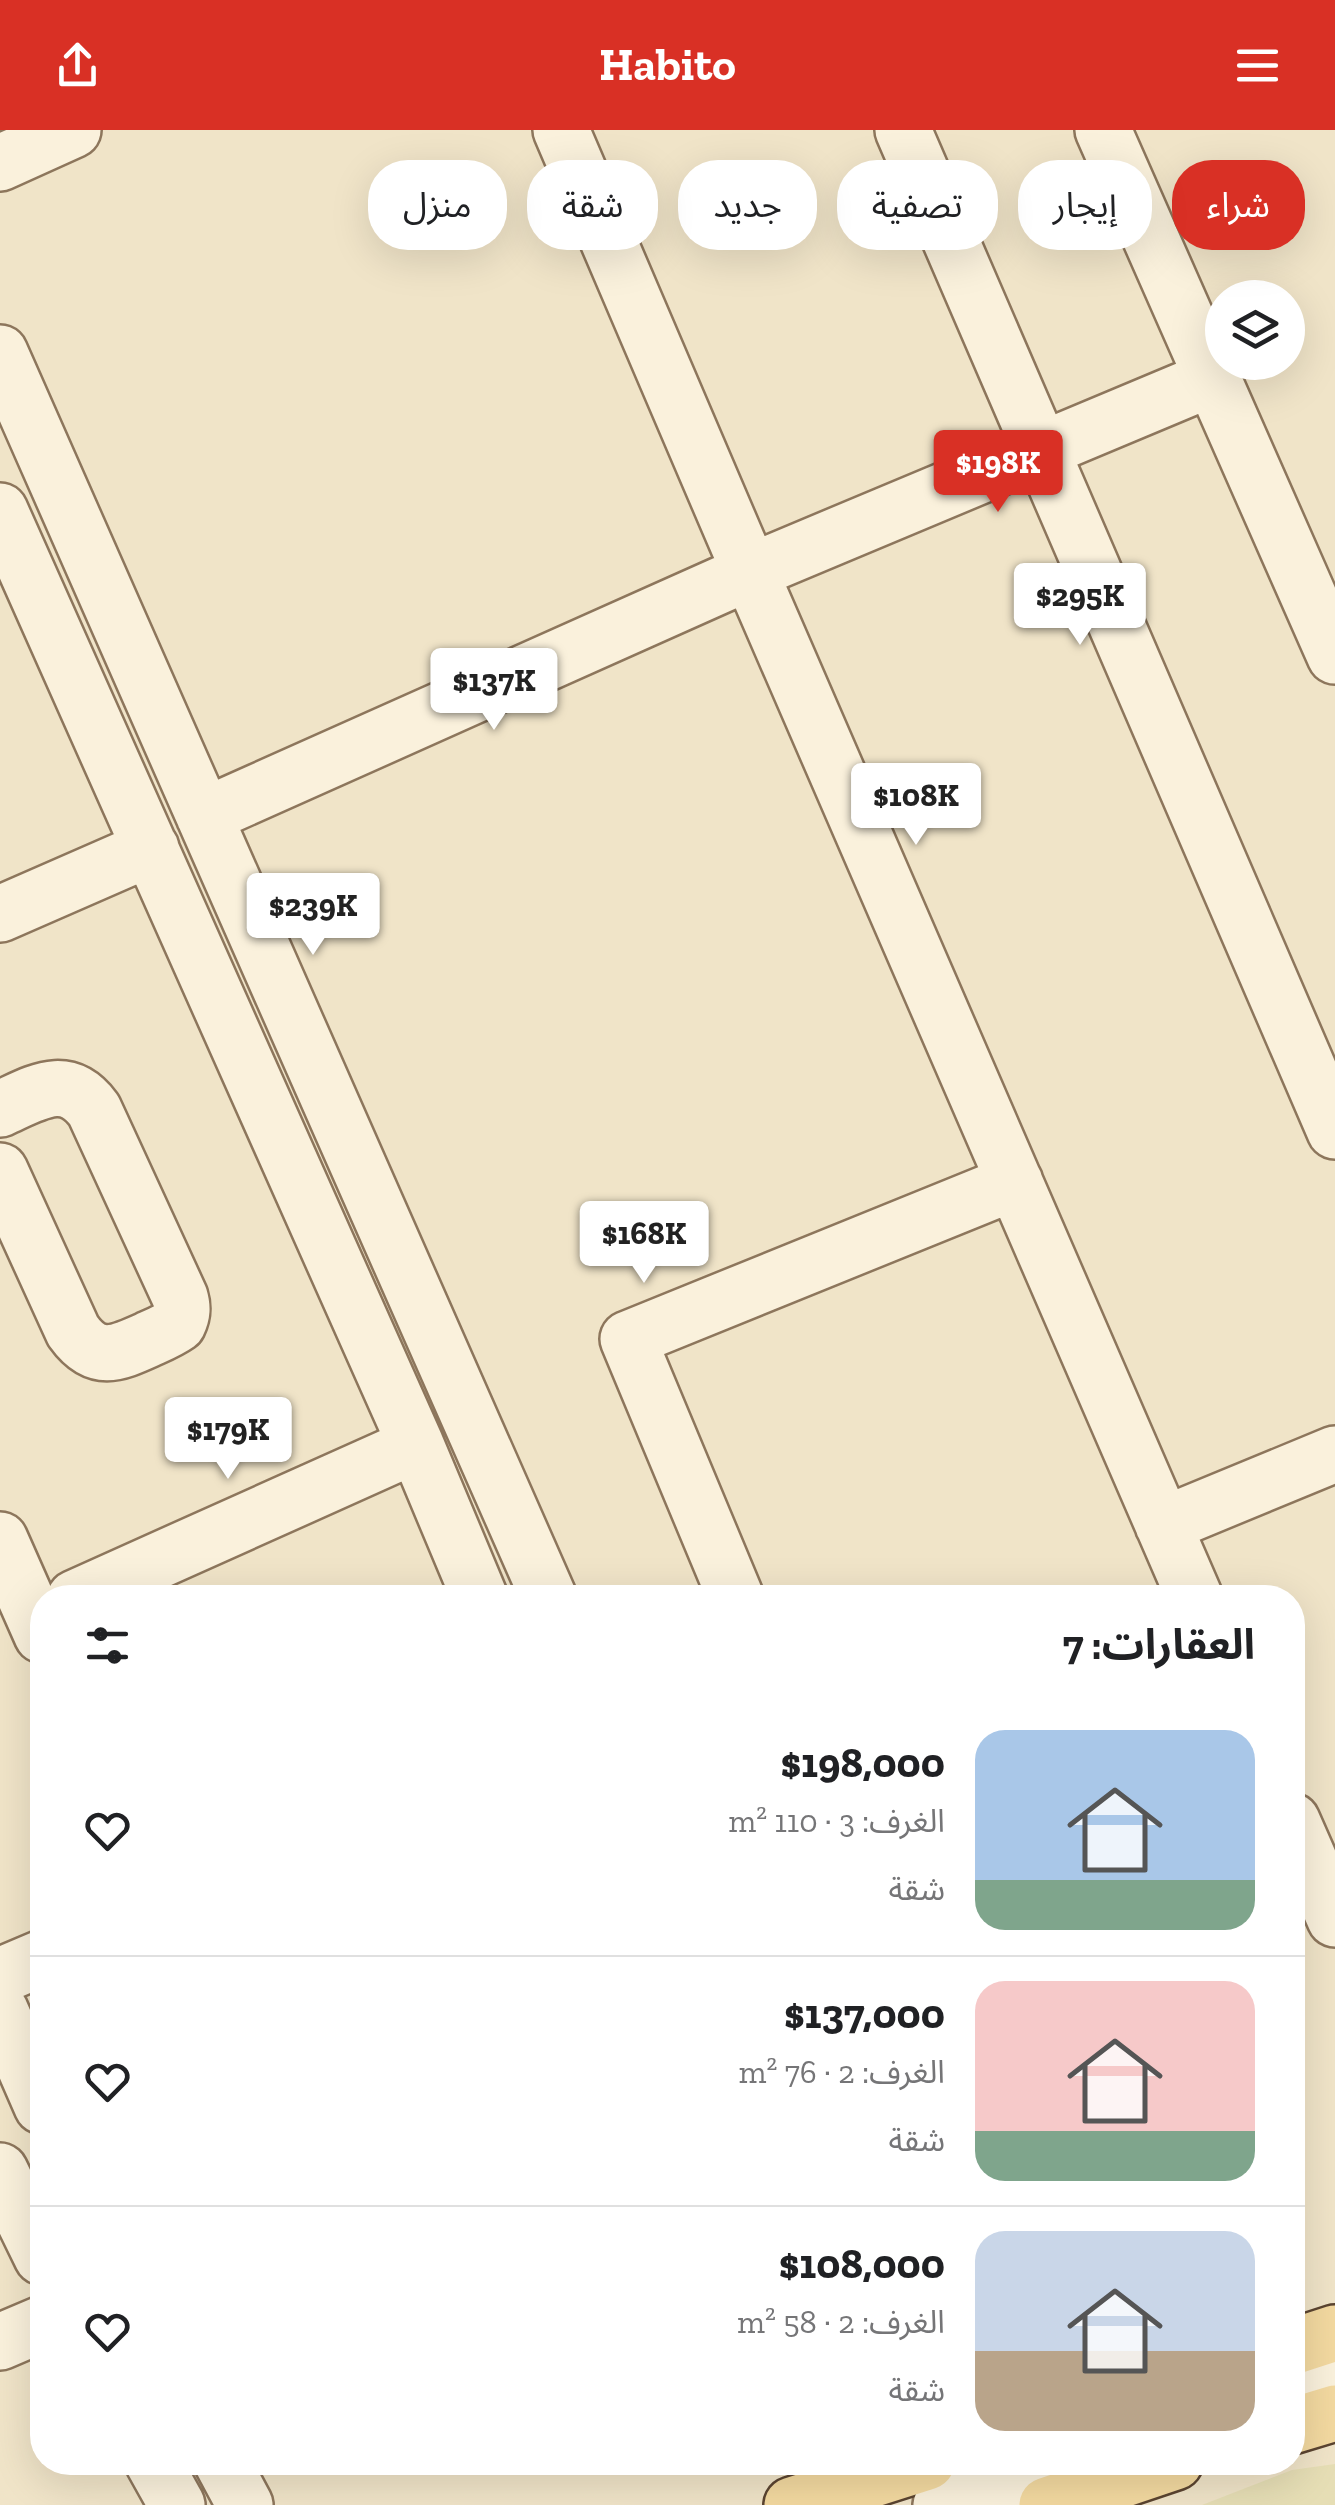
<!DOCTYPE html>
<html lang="ar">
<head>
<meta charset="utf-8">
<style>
  :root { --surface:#fff; --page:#f6f6f6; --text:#202124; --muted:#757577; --line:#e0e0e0; --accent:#d93025 }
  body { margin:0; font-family:"Zilla Slab","Noto Sans Arabic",serif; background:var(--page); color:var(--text); direction:rtl; height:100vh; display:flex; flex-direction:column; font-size:38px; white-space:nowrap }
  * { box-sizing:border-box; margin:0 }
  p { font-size:32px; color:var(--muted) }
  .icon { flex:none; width:55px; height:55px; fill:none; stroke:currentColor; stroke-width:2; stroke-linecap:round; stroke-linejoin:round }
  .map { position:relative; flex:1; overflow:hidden; direction:ltr }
  .side { position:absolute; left:30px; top:1455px; width:1275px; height:890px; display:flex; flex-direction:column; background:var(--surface); border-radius:40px; box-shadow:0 10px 40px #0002; direction:rtl }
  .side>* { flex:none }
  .top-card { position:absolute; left:30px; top:30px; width:1275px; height:90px; direction:rtl; display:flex; gap:20px }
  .buttons { position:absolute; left:1205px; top:150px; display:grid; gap:20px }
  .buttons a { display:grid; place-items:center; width:100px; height:100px; border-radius:50%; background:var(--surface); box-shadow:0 10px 40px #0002; font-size:50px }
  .price { position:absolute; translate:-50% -85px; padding:0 22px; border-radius:10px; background:#fff; color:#222; font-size:32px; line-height:65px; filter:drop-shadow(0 2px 5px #0008) }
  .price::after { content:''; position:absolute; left:50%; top:60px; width:30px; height:22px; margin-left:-15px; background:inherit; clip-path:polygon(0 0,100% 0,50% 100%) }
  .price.current { background:var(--accent); color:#fff }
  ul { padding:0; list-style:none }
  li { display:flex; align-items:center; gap:30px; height:250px; padding:0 50px }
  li+li { border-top:2px solid var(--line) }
  li span { display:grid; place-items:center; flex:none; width:280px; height:200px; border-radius:30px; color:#555 }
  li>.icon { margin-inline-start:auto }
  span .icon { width:120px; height:120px; fill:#fffc; stroke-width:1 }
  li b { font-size:42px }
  h2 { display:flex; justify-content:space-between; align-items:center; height:120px; padding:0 50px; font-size:42px }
  .pill { padding:0 35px; border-radius:40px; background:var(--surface); box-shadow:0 10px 40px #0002; font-size:35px; line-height:90px }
  .pill.current { background:var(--accent); color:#fff }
  header { display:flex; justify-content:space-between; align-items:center; height:130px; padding:0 50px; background:var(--accent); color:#fff; font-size:45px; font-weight:800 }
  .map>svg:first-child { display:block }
  .farmland { fill:#e6deb5 }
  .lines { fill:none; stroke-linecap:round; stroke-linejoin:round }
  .minor-casing { stroke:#8d765c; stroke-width:60 }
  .major-casing { stroke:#5b4430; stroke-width:60 }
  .minor { stroke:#faf1dc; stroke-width:55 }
  .major { stroke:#f3d9a0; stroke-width:55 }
</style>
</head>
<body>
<header><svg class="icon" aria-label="menu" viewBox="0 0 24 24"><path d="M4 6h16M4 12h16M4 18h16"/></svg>Habito<svg class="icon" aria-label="share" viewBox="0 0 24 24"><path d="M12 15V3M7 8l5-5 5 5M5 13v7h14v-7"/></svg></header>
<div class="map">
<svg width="1335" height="2375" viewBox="0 0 1335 2375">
  <rect width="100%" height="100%" fill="#f0e4c8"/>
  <path class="farmland" d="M1335,2334V2375H1202L1292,2340Z"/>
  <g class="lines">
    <defs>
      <path id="minor" d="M561,0L750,442L1195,1468
        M903,0L1335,1001
        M1103,0L1335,526
        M0,33L73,0
        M0,223L549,1468
        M0,381L416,1315L480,1468
        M204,686L750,442L1213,248
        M0,784L151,718
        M0,979C36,963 66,942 94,980L180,1167C183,1177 183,1184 178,1194C168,1201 158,1205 147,1210C116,1224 96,1233 73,1201L0,1041
        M1163,1395L1335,1324
        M0,1410L42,1505
        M75,1468L416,1315
        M736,1468L628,1209L1015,1052
        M1292,1691L1335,1789
        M0,1846L42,1828
        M0,1880L42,1976
        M0,2041L42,2127
        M0,2212L42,2194
        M1292,2252L1335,2237
        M153,2332L177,2375
        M222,2332L245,2375
        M941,2375L1022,2347
        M992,2375L1093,2340"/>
      <path id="major" d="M1292,2217L1335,2203
        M1292,2296L1335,2283
        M792,2375L927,2332
        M1047,2375L1175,2332"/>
    </defs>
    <use href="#minor" class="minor-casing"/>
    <use href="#major" class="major-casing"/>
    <use href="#minor" class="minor"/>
    <use href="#major" class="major"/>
  </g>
</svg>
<div class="buttons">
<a><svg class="icon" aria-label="layers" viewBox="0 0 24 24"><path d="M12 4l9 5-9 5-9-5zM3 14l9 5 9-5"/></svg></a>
</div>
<b class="price current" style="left:998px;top:385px">$198K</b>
<b class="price" style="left:1080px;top:518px">$295K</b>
<b class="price" style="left:494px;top:603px">$137K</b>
<b class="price" style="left:916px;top:718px">$108K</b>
<b class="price" style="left:313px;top:828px">$239K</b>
<b class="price" style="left:644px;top:1156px">$168K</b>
<b class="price" style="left:228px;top:1352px">$179K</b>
<div class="top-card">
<a class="pill current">شراء</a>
<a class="pill">إيجار</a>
<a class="pill">تصفية</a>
<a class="pill">جديد</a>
<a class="pill">شقة</a>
<a class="pill">منزل</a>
</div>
<section class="side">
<h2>العقارات: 7<svg class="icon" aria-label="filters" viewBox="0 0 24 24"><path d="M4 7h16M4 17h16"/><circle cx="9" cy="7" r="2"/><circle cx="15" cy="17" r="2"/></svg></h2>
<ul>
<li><span style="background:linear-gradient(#a9c7e8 75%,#7fa58c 0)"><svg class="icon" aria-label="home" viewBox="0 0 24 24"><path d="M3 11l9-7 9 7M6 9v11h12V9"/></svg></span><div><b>$198,000</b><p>الغرف: 3 · 110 m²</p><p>شقة</p></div><svg class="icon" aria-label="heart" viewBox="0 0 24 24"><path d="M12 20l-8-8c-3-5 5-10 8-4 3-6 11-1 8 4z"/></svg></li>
<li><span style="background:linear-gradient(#f6c9c9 75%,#7fa58c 0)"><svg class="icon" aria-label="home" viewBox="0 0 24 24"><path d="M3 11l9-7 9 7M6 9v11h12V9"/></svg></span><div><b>$137,000</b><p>الغرف: 2 · 76 m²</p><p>شقة</p></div><svg class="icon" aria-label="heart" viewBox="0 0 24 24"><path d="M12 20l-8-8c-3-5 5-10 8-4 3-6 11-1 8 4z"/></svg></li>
<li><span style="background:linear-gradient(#c9d6e8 60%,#b9a48a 0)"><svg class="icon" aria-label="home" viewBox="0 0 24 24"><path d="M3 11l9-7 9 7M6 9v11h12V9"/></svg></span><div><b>$108,000</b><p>الغرف: 2 · 58 m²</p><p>شقة</p></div><svg class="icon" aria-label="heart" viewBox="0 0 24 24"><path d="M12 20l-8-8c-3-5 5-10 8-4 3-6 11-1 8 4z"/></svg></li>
</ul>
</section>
</div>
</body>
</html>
